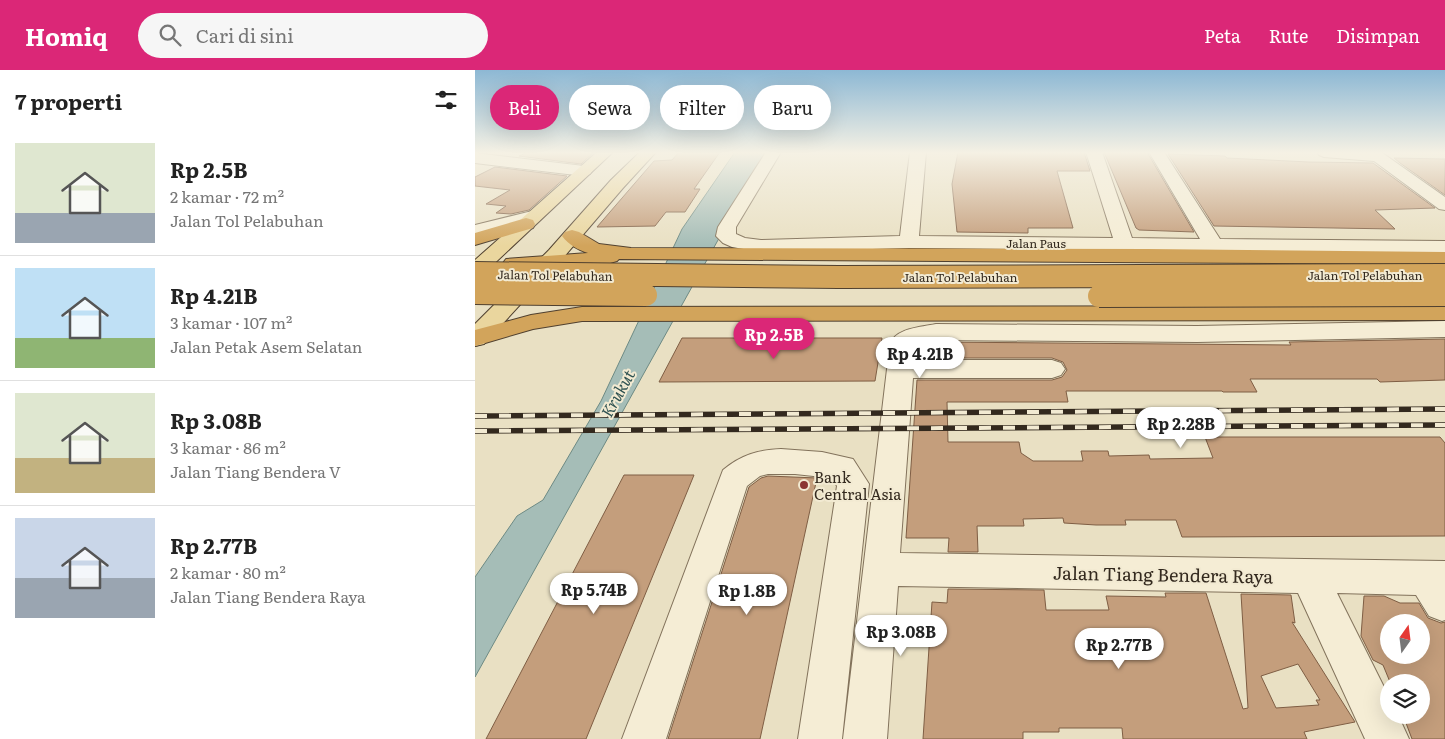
<!DOCTYPE html>
<html lang="id">
<head>
<meta charset="utf-8">
<style>
  :root { --surface:#fff; --page:#f6f6f6; --text:#222; --muted:#767676; --line:#e0e0e0; --accent:#db2777 }
  body { margin:0; font-family:Literata,serif; background:var(--page); color:var(--text); height:100vh; display:flex; flex-direction:column; font-size:19px; white-space:nowrap }
  * { box-sizing:border-box; margin:0 }
  p { font-size:16px; color:var(--muted) }
  .icon { flex:none; width:28px; height:28px; fill:none; stroke:currentColor; stroke-width:2; stroke-linecap:round; stroke-linejoin:round }
  .map { position:relative; flex:1; overflow:hidden }
  .details { display:flex; flex-direction:column; background:var(--surface); width:475px }
  .details>* { flex:none }
  .hud { position:absolute; left:15px; top:15px; width:475px; height:45px; display:flex; gap:10px }
  .needle { width:32px; rotate:14deg }
  .tools { position:absolute; left:905px; top:544px; display:grid; gap:10px }
  .tools a { display:grid; place-items:center; width:50px; height:50px; border-radius:50%; background:var(--surface); box-shadow:0 5px 20px #0002; font-size:25px }
  .price { position:absolute; translate:-50% -42px; padding:0 11px; border-radius:18px; background:#fff; color:#222; font-size:16px; line-height:32px; filter:drop-shadow(0 1px 2px #0008) }
  .price::after { content:''; position:absolute; left:50%; top:30px; width:15px; height:11px; margin-left:-8px; background:inherit; clip-path:polygon(0 0,100% 0,50% 100%) }
  .price.on { background:var(--accent); color:#fff }
  ul { padding:0; list-style:none }
  li { display:flex; align-items:center; gap:15px; height:125px; padding:0 15px }
  li+li { border-top:1px solid var(--line) }
  li span { display:grid; place-items:center; flex:none; width:140px; height:100px; border-radius:0px; color:#555 }
  li>.icon { margin-inline-start:auto }
  span .icon { width:60px; height:60px; fill:#fffc; stroke-width:1 }
  li b { font-size:21px }
  h2 { display:flex; justify-content:space-between; align-items:center; height:60px; padding:0 15px; font-size:21px }
  .chip { padding:0 18px; border-radius:22px; background:var(--surface); box-shadow:0 5px 20px #0002; font-size:18px; line-height:45px }
  .chip.on { background:var(--accent); color:#fff }
  header { display:flex; align-items:center; gap:30px; box-sizing:border-box; height:70px; padding:0 25px; background:var(--accent); color:#fff }
  header strong { font-size:24px }
  nav { display:flex; gap:28px; margin-inline-start:auto; font-size:18px }
  .search { width:350px; height:45px; background:var(--page); display:flex; align-items:center; gap:12px; box-sizing:border-box; padding:0 18px; border-radius:28px; color:var(--muted); font-size:19px }
  main { display:flex; flex:1; min-height:0 }
  .map>svg:first-child { display:block }
  .water { fill:#a5bdb7; stroke:#6d8a84 }
  .building { fill:#c49e7c; stroke:#7f5e44; fill-rule:evenodd }
  .lines { fill:none; stroke-linecap:round; stroke-linejoin:round }
  .minor-casing { stroke:#82725b; stroke-width:2 }
  .major-casing { stroke:#50402f; stroke-width:2 }
  .highway-casing { stroke:#50402f; stroke-width:2 }
  .minor { fill:#f5edd5; fill-rule:evenodd }
  .major { fill:#ead69e; fill-rule:evenodd }
  .highway { fill:#d2a45b; fill-rule:evenodd }
  .rail-casing { stroke:#33291e; stroke-width:5.5 }
  .rail { stroke:#f2ead2; stroke-width:4; stroke-dasharray:12; stroke-linecap:butt }
  .highway-bridge-casing { stroke:#50402f; stroke-width:24; stroke-linecap:butt }
  .highway-bridge { stroke:#d2a45b; stroke-width:22 }
  .poi-dot { fill:#8b3531; stroke:#f2ead2; stroke-width:2 }
  .labels { text-anchor:middle; dominant-baseline:central; stroke-width:4; stroke-linejoin:round; paint-order:stroke }
  .far-street-label { font-size:12px; fill:#33291e; stroke:#f2ead2 }
  .poi-label { font-size:15px; fill:#33291e; stroke:#f2ead2; text-anchor:start }
  .water-label { font-size:16px; font-style:italic; fill:#2f5251; stroke:#f2ead2 }
  .near-street-label { font-size:18px; fill:#33291e; stroke:#f2ead2 }
</style>
</head>
<body>
<header>
<strong>Homiq</strong>
<div class="search"><svg class="icon" aria-label="search" viewBox="0 0 24 24"><circle cx="10" cy="10" r="6"/><path d="M15 15l6 6"/></svg>Cari di sini</div>
<nav><a>Peta</a><a>Rute</a><a>Disimpan</a></nav>
</header>
<main>
<section class="details">
<h2>7 properti<svg class="icon" aria-label="filters" viewBox="0 0 24 24"><path d="M4 7h16M4 17h16"/><circle cx="9" cy="7" r="2"/><circle cx="15" cy="17" r="2"/></svg></h2>
<ul>
<li><span style="background:linear-gradient(#dfe7d0 70%,#9aa5b1 0)"><svg class="icon" aria-label="home" viewBox="0 0 24 24"><path d="M3 11l9-7 9 7M6 9v11h12V9"/></svg></span><div><b>Rp 2.5B</b><p>2 kamar · 72 m²</p><p>Jalan Tol Pelabuhan</p></div></li>
<li><span style="background:linear-gradient(#bfe0f5 70%,#8fb573 0)"><svg class="icon" aria-label="home" viewBox="0 0 24 24"><path d="M3 11l9-7 9 7M6 9v11h12V9"/></svg></span><div><b>Rp 4.21B</b><p>3 kamar · 107 m²</p><p>Jalan Petak Asem Selatan</p></div></li>
<li><span style="background:linear-gradient(#dfe7d0 65%,#c2b280 0)"><svg class="icon" aria-label="home" viewBox="0 0 24 24"><path d="M3 11l9-7 9 7M6 9v11h12V9"/></svg></span><div><b>Rp 3.08B</b><p>3 kamar · 86 m²</p><p>Jalan Tiang Bendera V</p></div></li>
<li><span style="background:linear-gradient(#c9d6e8 60%,#9aa5b1 0)"><svg class="icon" aria-label="home" viewBox="0 0 24 24"><path d="M3 11l9-7 9 7M6 9v11h12V9"/></svg></span><div><b>Rp 2.77B</b><p>2 kamar · 80 m²</p><p>Jalan Tiang Bendera Raya</p></div></li>
</ul>
</section>
<div class="map">
<svg width="970" height="669" viewBox="0 0 970 669">
  <rect width="100%" height="100%" fill="#e9e0c3"/>
  <path class="water" d="M260,82H292L0,607V507L42,446L68,430L126,331L207,159Z"/>
  <path class="building" d="M53,82H119L106,94L44,86Z
    M204,82H245L219,119H225L210,142H191L180,156L122,157L179,91L197,90Z
    M483,82H609L615,101H582L598,158H553V163L482,162L477,114Z
    M629,82H672L719,162L664,160L661,158Z
    M693,84L750,86L752,88L834,92L898,93L960,138L900,140L920,159L739,156Z
    M919,88L970,89V125L925,93Z
    M20,97L92,106L54,140L36,144L21,143L31,136L11,134L35,120L0,116V107Z
    M207,268H407L400,311L184,312Z
    M970,269V310L905,312L902,309H775L782,322H748L747,321H591L593,332H472L473,372H544L546,383L558,391H608L606,381H633L634,386L674,385L675,389L738,388L730,367H965L970,373V466L707,467L701,450H650L651,455H621L589,453L588,448L548,449L549,456H502L503,482H473L474,468H431L442,310H577L587,307L592,300L588,292L577,288H445L446,276L461,272L816,275L814,272Z
    M149,405H219L111,669H11Z
    M293,406L342,408L285,669H193L274,417L286,408Z
    M473,519L569,520L571,540H634L631,526L691,527L690,523H731L768,639L773,638L766,524L816,525L820,553L817,552L880,652L829,662L832,669H648L647,658H584V662H548V669H448L457,532L472,533ZM823,594L845,630H841L844,635L801,638L786,606Z
    M889,526H909L925,533H944L953,548L966,553L970,552V669H937L928,645H946V612H915L908,595L898,590L886,566ZM914,552H946V585H914Z"/>
  <g class="lines">
    <defs>
      <path id="minor" d="M291,82H306L261,157V164L270,168L286,170L425,166L435,82H451L444,166L638,168L611,82H627L657,168L725,169L674,82H689L745,169L970,171V183L434,178L286,182L257,177L248,173L241,166L243,157Z
        M842,82H906L970,127V140L964,139L899,91L849,87L844,85Z
        M0,83L109,96L115,98L117,101L115,104L109,106L0,93Z
        M57,141L64,143L66,147L64,151L0,167V155Z
        M970,251V267L722,272L461,270L440,276L439,290H577L586,293L590,299L586,305L577,308H438L425,483L970,491V550L967,551L954,546L941,525L862,523L914,627V645H923L934,669H890L823,523L423,516L412,669H368L412,299C414,291 414,283 415,275C419,258 447,257 461,254L722,256Z
        M306,379L347,382L378,389L394,414L367,669H323L362,416L357,408L320,404H293L285,406L272,416L191,669H147L248,400C266,385 283,380 306,379Z"/>
      <path id="major" d="M122,82H138L7,205L0,207V190Z
        M165,82H181L148,118L88,188L9,274L0,276V254L74,180L136,110Z"/>
      <path id="highway" d="M51,148L58,150L60,154L58,158L0,175V163Z
        M97,160L104,162L124,174L156,178L673,179L970,182V194L144,189L142,191L135,193C103,196 61,205 31,197L28,193L31,189L113,183C103,180 94,175 87,166L90,162Z
        M970,236V250L107,251L58,259L0,276V260L56,245L107,237Z"/>
    </defs>
    <use href="#minor" class="minor-casing"/>
    <use href="#major" class="major-casing"/>
    <use href="#highway" class="highway-casing"/>
    <use href="#minor" class="minor"/>
    <use href="#major" class="major"/>
    <use href="#highway" class="highway"/>
    <defs>
      <path id="rail" d="M0,346L970,339
        M0,361L970,355"/>
    </defs>
    <use href="#rail" class="rail-casing"/>
    <use href="#rail" class="rail"/>
    <defs>
      <path id="highway-bridge" d="M0,203L364,207L970,205
        M0,223L171,225
        M624,226L970,225"/>
    </defs>
    <use href="#highway-bridge" class="highway-bridge-casing"/>
    <use href="#highway-bridge" class="highway-bridge"/>
  </g>
  <linearGradient id="sky" x2="0" y2="1"><stop stop-color="#8db8d4"/><stop offset="0.47" stop-color="#f5f1e4"/><stop offset="1" stop-color="#f5f1e4" stop-opacity="0"/></linearGradient>
  <rect width="970" height="176" fill="url(#sky)"/>
  <circle class="poi-dot" cx="329" cy="415" r="5"/>
  <g class="labels">
    <g class="far-street-label">
      <text x="561" y="173">Jalan Paus</text>
      <text transform="translate(80 205) rotate(1)">Jalan Tol Pelabuhan</text>
      <text x="890" y="205">Jalan Tol Pelabuhan</text>
      <text x="485" y="207">Jalan Tol Pelabuhan</text>
    </g>
    <g class="poi-label">
      <text x="339" y="406">Bank<tspan x="339" dy="17">Central Asia</tspan></text>
    </g>
    <g class="water-label">
      <text transform="translate(142 323) rotate(-61)">Krukut</text>
    </g>
    <g class="near-street-label">
      <text transform="translate(688 504) rotate(1)">Jalan Tiang Bendera Raya</text>
    </g>
  </g>
</svg>
<div class="tools">
<a><svg class="needle" viewBox="-14 -14 28 28"><path d="M0-13l5 13h-10z" fill="#e53935"/><path d="M0 13l5-13h-10z" fill="#767676"/></svg></a>
<a><svg class="icon" aria-label="layers" viewBox="0 0 24 24"><path d="M12 4l9 5-9 5-9-5zM3 14l9 5 9-5"/></svg></a>
</div>
<b class="price on" style="left:299px;top:290px">Rp 2.5B</b>
<b class="price" style="left:445px;top:309px">Rp 4.21B</b>
<b class="price" style="left:706px;top:379px">Rp 2.28B</b>
<b class="price" style="left:119px;top:545px">Rp 5.74B</b>
<b class="price" style="left:272px;top:546px">Rp 1.8B</b>
<b class="price" style="left:426px;top:587px">Rp 3.08B</b>
<b class="price" style="left:644px;top:600px">Rp 2.77B</b>
<div class="hud">
<a class="chip on">Beli</a>
<a class="chip">Sewa</a>
<a class="chip">Filter</a>
<a class="chip">Baru</a>
</div>
</div>
</main>
</body>
</html>
